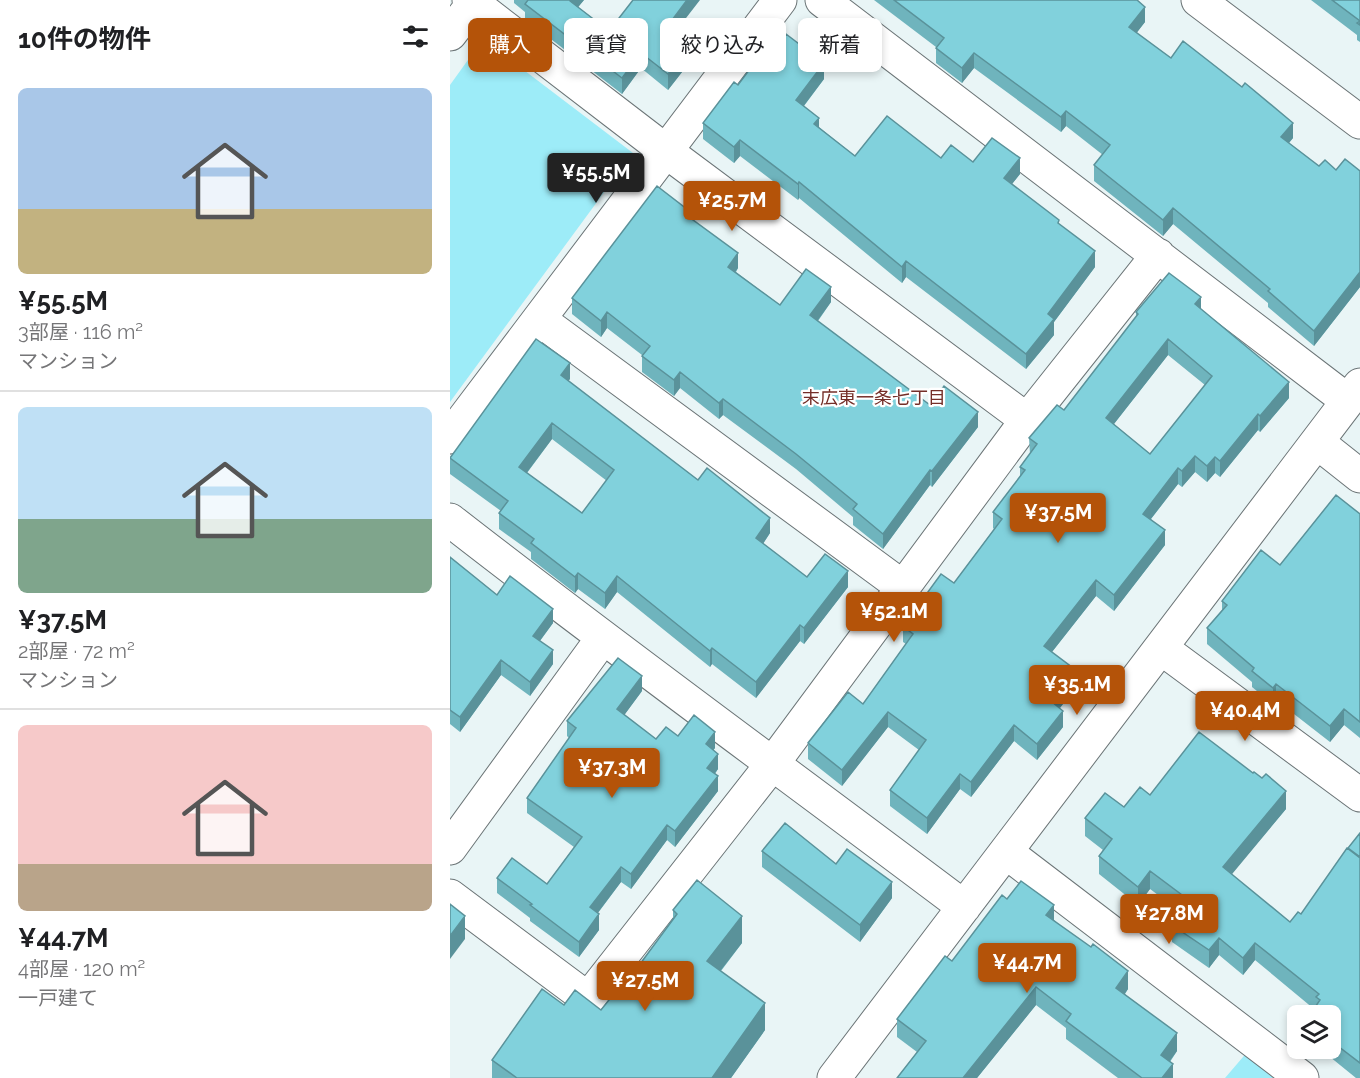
<!DOCTYPE html>
<html lang="ja">
<head>
<meta charset="utf-8">
<style>
  :root { --surface:#fff; --page:#f2f2f2; --text:#202124; --muted:#757577; --line:#e0e0e0; --accent:#b45309 }
  body { margin:0; font-family:Raleway,"Noto Sans JP",sans-serif; background:var(--page); color:var(--text); height:100vh; display:flex; flex-direction:column; font-size:22px; white-space:nowrap }
  * { box-sizing:border-box; margin:0 }
  p { font-size:20px; color:var(--muted) }
  .icon { flex:none; width:33px; height:33px; fill:none; stroke:currentColor; stroke-width:2; stroke-linecap:round; stroke-linejoin:round }
  .map { position:relative; flex:1; overflow:hidden }
  .panel { display:flex; flex-direction:column; background:var(--surface); width:450px }
  .panel>* { flex:none }
  .guide { position:absolute; left:18px; top:18px; width:570px; height:54px; display:flex; gap:12px }
  .fabs { position:absolute; left:837px; top:1005px; display:grid; gap:12px }
  .fabs a { display:grid; place-items:center; width:54px; height:54px; border-radius:9px; background:var(--surface); box-shadow:0 3px 9px #0003; font-size:30px }
  .price { position:absolute; translate:-50% -51px; padding:0 14px; border-radius:6px; background:var(--accent); color:#fff; font-size:20px; line-height:39px; filter:drop-shadow(0 2px 3px #0008) }
  .price::after { content:''; position:absolute; left:50%; top:36px; width:18px; height:14px; margin-left:-9px; background:inherit; clip-path:polygon(0 0,100% 0,50% 100%) }
  .price.selected { background:#222; color:#fff }
  ul { padding:0; list-style:none }
  li { display:grid; align-content:center; gap:12px; height:318px; padding:0 18px }
  li+li { border-top:2px solid var(--line) }
  li span { display:grid; place-items:center; height:186px; border-radius:9px; color:#555 }
  li>.icon { margin-inline-start:auto }
  span .icon { width:108px; height:108px; fill:#fffc; stroke-width:1 }
  li b { font-size:26px }
  h2 { display:flex; justify-content:space-between; align-items:center; height:72px; padding:0 18px; font-size:26px }
  .tag { padding:0 21px; border-radius:9px; background:var(--surface); box-shadow:0 3px 9px #0003; font-size:21px; line-height:54px }
  .tag.selected { background:var(--accent); color:#fff }
  main { display:flex; flex:1; min-height:0 }
  .map>svg:first-child { display:block }
  .green { fill:#9decf8 }
  .lines { fill:none; stroke-linecap:round; stroke-linejoin:round }
  .street-casing { stroke:#6b7476; stroke-width:35 }
  .street { stroke:#fff; stroke-width:33 }
  .wall { fill:#6fb4bd; fill-rule:evenodd }
  .shaded-wall { fill:#5a929a }
  .building { fill:#81d1dc; stroke:#5a929a; stroke-width:1.5; fill-rule:evenodd }
  .labels { text-anchor:middle; dominant-baseline:central; stroke-width:4.5; stroke-linejoin:round; paint-order:stroke }
  .neighbourhood-label { font-size:18px; fill:#742e28; stroke:#fff }
</style>
</head>
<body>
<main>
<section class="panel">
<h2>10件の物件<svg class="icon" aria-label="filters" viewBox="0 0 24 24"><path d="M4 7h16M4 17h16"/><circle cx="9" cy="7" r="2"/><circle cx="15" cy="17" r="2"/></svg></h2>
<ul>
<li><span style="background:linear-gradient(#a9c7e8 65%,#c2b280 0)"><svg class="icon" aria-label="home" viewBox="0 0 24 24"><path d="M3 11l9-7 9 7M6 9v11h12V9"/></svg></span><div><b>¥55.5M</b><p>3部屋 · 116 m²</p><p>マンション</p></div></li>
<li><span style="background:linear-gradient(#bfe0f5 60%,#7fa58c 0)"><svg class="icon" aria-label="home" viewBox="0 0 24 24"><path d="M3 11l9-7 9 7M6 9v11h12V9"/></svg></span><div><b>¥37.5M</b><p>2部屋 · 72 m²</p><p>マンション</p></div></li>
<li><span style="background:linear-gradient(#f6c9c9 75%,#b9a48a 0)"><svg class="icon" aria-label="home" viewBox="0 0 24 24"><path d="M3 11l9-7 9 7M6 9v11h12V9"/></svg></span><div><b>¥44.7M</b><p>4部屋 · 120 m²</p><p>一戸建て</p></div></li>
</ul>
</section>
<div class="map">
<svg width="910" height="1078" viewBox="0 0 910 1078">
  <rect width="100%" height="100%" fill="#e9f5f6"/>
  <path class="green" d="M33,39L183,153L0,402V85Z
    M799,1050L833,1078H775Z"/>
  <g class="lines">
    <defs>
      <path id="street" d="M19,0L217,152L577,420
        M372,0L898,401
        M748,0L910,122
        M0,34L26,0
        M90,320L454,588
        M0,437L330,0
        M867,442L910,476
        M0,520C169,652 343,778 514,907
        M711,648L910,795
        M0,848L152,639
        M556,852L852,1078
        M0,896L138,999L323,763L577,420L708,255
        M384,1078L910,385"/>
    </defs>
    <use href="#street" class="street-casing"/>
    <use href="#street" class="street"/>
  </g>
  <path class="wall" d="M64,0H134L128,7L159,31L226,30L243,58L218,90L191,68L172,94L75,19V12L64,3Z
    M424,0H687L695,22L686,33L721,58L843,138L839,143L869,166L886,170L910,171V287L864,346L818,307V303L723,224L713,236L644,181V165L653,155L616,126L611,132L524,68L512,83L486,63V47Z
    M861,0H910V42L907,40V35Z
    M321,54L374,79L354,106L369,127L405,156L491,158L523,162L570,174L562,184L609,224L645,267L604,322V335L576,369L456,277L452,283L349,198L348,200L290,156L284,163L253,139V123L288,85Z
    M238,216L288,268L286,272L330,305L381,302L368,321L480,405L528,427L482,487L480,485L433,549L403,525V517L346,469L273,415L269,419L230,388L224,396L192,372V355L157,328L151,337L122,314V298Z
    M751,309L839,398L810,432L808,430L770,477L765,473L757,482L745,472L732,487L728,484L701,519L715,545L664,611L646,596L602,652L627,686L610,708L613,727L587,760L564,741L521,797L510,789L477,834L440,806V790L469,750L438,727L392,786L358,759V743L413,704L456,644L453,642V626L504,583L544,529L543,528V512L570,477V467L580,454L579,438L614,410L686,317V312ZM718,355L755,385L700,454L664,424Z
    M120,379L118,381L248,480L320,533L313,544L357,577L398,587L354,644L350,641L306,698L262,664L260,667L167,592L155,609L128,589L125,593L81,559V552L49,529V513L51,511L0,474V457ZM102,439L157,481L132,513L77,473Z
    M910,514V738L894,725L880,742L826,700L823,704L802,687V682L757,644V628L772,610V601Z
    M0,557L47,595L103,623L90,641L103,664L80,696L51,675L10,732L0,724Z
    M192,691L174,715L206,739L228,736L265,748L263,750L268,769L265,774L268,791L225,847L217,840L181,889L171,882L148,913L149,930L129,957L80,921V918L47,893V878L97,884L124,847L77,813V798L119,738L117,736V721Z
    M700,795L836,809L781,874L840,922L851,914L910,833V1078H906L869,1048H880V1016L864,1009L805,960L793,975L769,955L759,968L722,942V925L731,912L700,889L688,905L649,874V856L653,850L635,836V818L674,807Z
    M312,851L386,864L442,898L410,942L312,867Z
    M557,899L604,920L678,989L675,994L727,1051L720,1062L723,1078H668L616,1039V1028L586,1005L527,1078H447L467,1052L447,1037V1019L502,961Z
    M223,910L292,943L271,971L315,1030L281,1078H42V1060L114,1005L151,1010L173,987L223,920Z"/>
  <path class="shaded-wall" d="M120,0H134L120,17Z
    M237,0H250L219,40V24Z
    M695,7V22L679,43V27Z
    M243,43V58L218,90V74Z
    M191,53V68L172,94V78Z
    M524,53V68L512,83V68Z
    M374,63V79L346,116V100Z
    M616,111V126L611,132V117Z
    M369,118V134L364,124Z
    M843,123V138L831,152V137Z
    M290,140V156L284,163V147Z
    M570,158V174L554,194V178Z
    M349,182V198L348,200V184Z
    M723,208V224L713,236V220Z
    M645,251V267L604,322V335L576,369V354L598,314Z
    M288,253V268L278,282V267Z
    M456,261V277L452,283V267Z
    M910,272V287L864,346V331Z
    M381,287V302L360,331V315Z
    M751,297V313L745,304Z
    M157,312V328L151,337V321Z
    M718,339V355L656,434V418Z
    M120,363V379L111,391V375Z
    M230,372V388L224,396V380Z
    M839,382V398L810,432V416Z
    M273,399V415L269,419V403Z
    M528,412V427L482,487V471Z
    M808,414V430L770,477V461Z
    M102,423V439L69,483V467Z
    M745,456V472L732,487V471Z
    M765,457V473L757,482V466Z
    M728,468V484L693,529V514Z
    M480,470V485L433,549V534Z
    M320,518V533L306,554V538Z
    M715,530V545L664,611V595Z
    M398,571V587L354,644V628Z
    M128,573V589L125,593V577Z
    M167,576V592L155,609V593Z
    M646,580V596L594,662V646Z
    M103,609V623L83,650V636Z
    M350,625V641L306,698V682Z
    M262,648V664L260,667V651Z
    M103,650V664L80,696V682Z
    M51,660V675L10,732V717Z
    M627,671V686L602,718V702Z
    M192,676V691L167,725V709Z
    M826,684V700L823,704V688Z
    M894,709V725L880,742V726Z
    M613,711V727L587,760V744Z
    M438,712V727L392,786V770Z
    M564,725V741L521,797V782Z
    M265,732V748L256,760V744Z
    M268,754V769L257,783V768Z
    M510,774V789L477,834V818Z
    M268,776V791L225,847V831Z
    M836,791V809L773,885V867Z
    M217,825V840L181,889V874Z
    M171,867V882L140,923V907Z
    M700,871V889L688,905V887Z
    M442,882V898L410,942V925Z
    M604,905V923L596,915Z
    M149,914V930L129,957V942Z
    M15,916V939L0,959V936Z
    M292,916V943L257,988V961Z
    M769,938V955L759,968V950Z
    M805,943V960L793,975V958Z
    M678,971V989L666,1006V988Z
    M586,987V1005L527,1078H513Z
    M315,1003V1030L281,1078H262Z
    M727,1033V1051L711,1073V1055Z
    M723,1064V1078H712Z"/>
  <path class="building" d="M78,0H120V1L159,31L183,0H237L219,24L243,43L218,74L191,53L172,78L75,4Z
    M444,0H687L695,7L679,27L721,58L733,41L792,87L795,83L843,123L831,137L869,166L875,160L886,170L895,159L910,171V272L864,331L818,291L820,289L723,208L713,220L644,165L660,145L616,111L611,117L524,53L512,68L486,48L494,38Z
    M882,0H910V25L907,23L910,21Z
    M336,34L374,63L346,100L369,118L364,124L405,156L437,116L491,158L501,145L523,162L542,138L570,158L554,178L609,220L608,223L645,251L598,314L604,319L576,354L456,261L452,267L349,182L348,184L290,140L284,147L253,123L284,82L288,85L315,49L321,54Z
    M207,186L238,210L235,214L288,253L278,267L330,305L356,269L381,287L360,315L480,405L494,386L528,412L482,471L480,470L433,534L403,509L407,504L346,454L273,399L269,403L230,372L224,380L192,356L200,346L157,312L151,321L122,298Z
    M719,273L751,297L745,304L839,382L810,416L808,414L770,461L765,457L757,466L745,456L732,471L728,468L693,514L715,530L664,595L646,580L594,646L627,671L602,702L613,711L587,744L564,725L521,782L510,774L477,818L440,790L476,740L438,712L392,770L358,743L398,692L413,704L463,634L453,626L491,574L504,583L552,519L543,512L575,470L570,467L587,444L579,438L607,405L614,410L688,314L686,312ZM718,339L762,376L700,454L656,418Z
    M86,339L120,363L111,375L248,480L257,468L320,518L306,538L357,577L375,554L398,571L354,628L350,625L306,682L262,648L260,651L167,576L155,593L128,573L125,577L81,543L84,539L49,513L58,501L0,458ZM102,423L164,470L132,513L69,467Z
    M886,495L910,514V722L894,709L880,726L826,684L823,688L802,671L804,668L757,628L777,605L772,601L811,550L830,565Z
    M0,557L47,595L60,576L103,609L83,636L103,650L80,682L51,660L10,717L0,710Z
    M168,658L192,676L167,709L206,739L216,727L228,736L244,715L265,732L256,744L268,754L257,768L268,776L225,831L217,825L181,874L171,867L140,907L149,914L129,942L80,905L82,904L47,878L62,858L97,884L132,837L77,798L126,728L117,721Z
    M749,732L803,773L804,772L812,778L816,774L836,791L773,867L840,922L848,912L851,914L897,848L910,858V1063L880,1040V1016H859L870,1000L866,997L869,994L805,943L793,958L769,938L759,950L722,925L740,901L700,871L688,887L649,856L662,839L635,818L655,793L674,807L690,787L700,795Z
    M335,823L386,864L397,849L442,882L410,925L312,851Z
    M910,833V857L898,848Z
    M247,880L292,916L257,961L315,1003L262,1078H67L42,1060L92,989L114,1005L125,990L151,1010L171,985L173,987L227,914L223,910Z
    M571,881L604,905L596,915L641,947L643,944L678,971L666,988L727,1033L711,1055L723,1064L712,1078H692L616,1021L621,1014L586,987L513,1078H447L476,1041L447,1019L495,956L502,961L552,895L557,899Z
    M0,904L15,916L0,936Z"/>
  <g class="labels">
    <g class="neighbourhood-label">
      <text x="424" y="397">末広東一条七丁目</text>
    </g>
  </g>
</svg>
<div class="fabs">
<a><svg class="icon" aria-label="layers" viewBox="0 0 24 24"><path d="M12 4l9 5-9 5-9-5zM3 14l9 5 9-5"/></svg></a>
</div>
<b class="price selected" style="left:146px;top:204px">¥55.5M</b>
<b class="price" style="left:282px;top:232px">¥25.7M</b>
<b class="price" style="left:608px;top:544px">¥37.5M</b>
<b class="price" style="left:444px;top:643px">¥52.1M</b>
<b class="price" style="left:627px;top:716px">¥35.1M</b>
<b class="price" style="left:795px;top:742px">¥40.4M</b>
<b class="price" style="left:162px;top:799px">¥37.3M</b>
<b class="price" style="left:719px;top:945px">¥27.8M</b>
<b class="price" style="left:577px;top:994px">¥44.7M</b>
<b class="price" style="left:195px;top:1012px">¥27.5M</b>
<div class="guide">
<a class="tag selected">購入</a>
<a class="tag">賃貸</a>
<a class="tag">絞り込み</a>
<a class="tag">新着</a>
</div>
</div>
</main>
</body>
</html>
